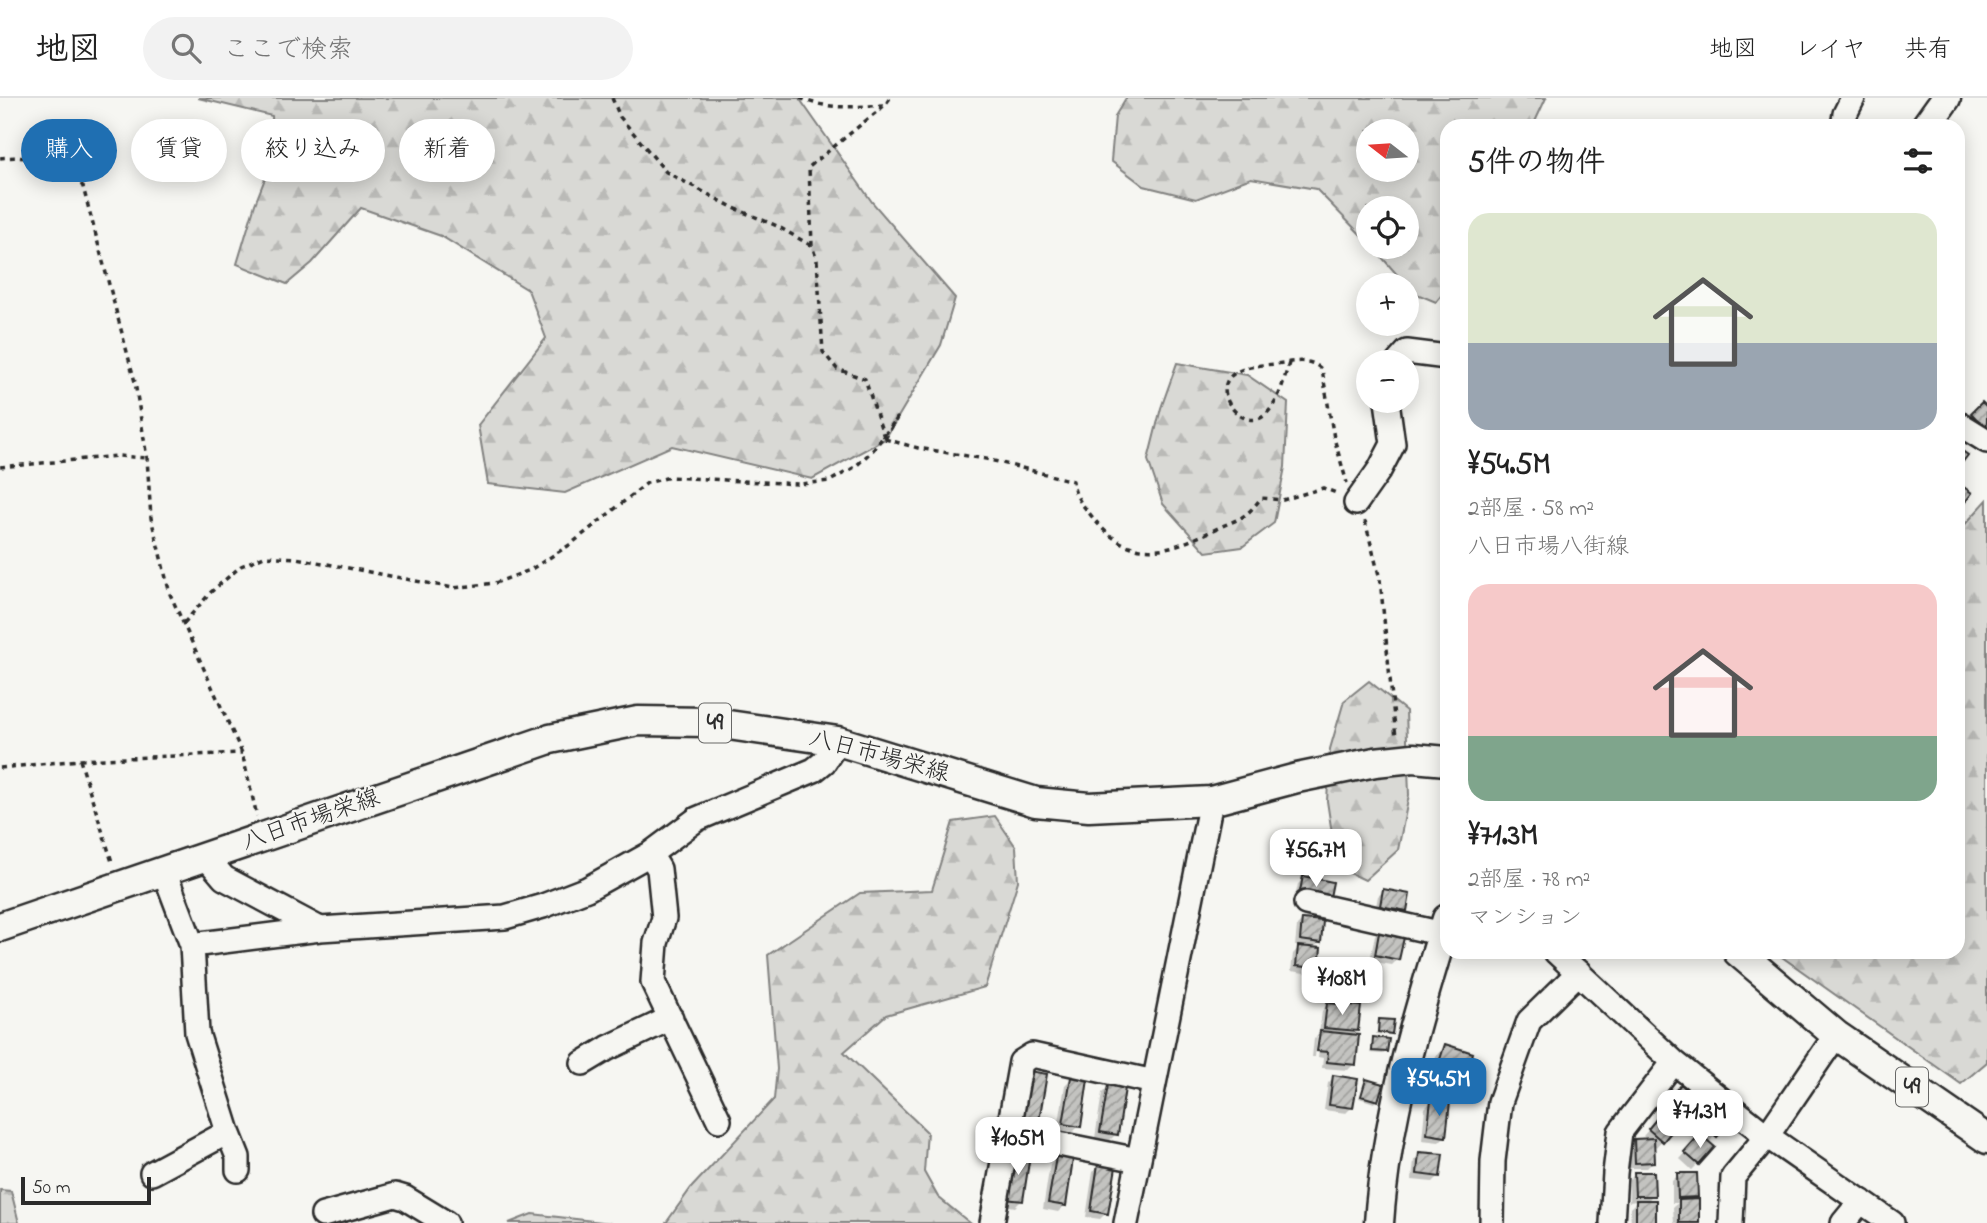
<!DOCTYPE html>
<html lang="ja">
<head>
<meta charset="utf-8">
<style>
  :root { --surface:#fff; --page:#f2f2f2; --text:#222; --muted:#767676; --line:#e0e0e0; --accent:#1f6fb2 }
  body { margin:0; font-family:"Indie Flower","Klee One",sans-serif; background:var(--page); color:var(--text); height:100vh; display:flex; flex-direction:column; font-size:26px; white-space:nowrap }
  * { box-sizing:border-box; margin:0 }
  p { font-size:23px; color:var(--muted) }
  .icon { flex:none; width:38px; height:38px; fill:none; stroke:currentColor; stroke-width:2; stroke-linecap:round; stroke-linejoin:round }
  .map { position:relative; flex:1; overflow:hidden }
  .sheet { position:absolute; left:1440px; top:21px; width:525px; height:840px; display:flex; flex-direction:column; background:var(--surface); border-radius:21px; box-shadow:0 4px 18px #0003 }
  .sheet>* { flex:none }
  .guide { position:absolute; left:21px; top:21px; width:665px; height:63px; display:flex; gap:14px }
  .needle { width:46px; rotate:287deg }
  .buttons { position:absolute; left:1356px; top:21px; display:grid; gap:14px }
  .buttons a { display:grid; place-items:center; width:63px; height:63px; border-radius:50%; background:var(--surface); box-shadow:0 4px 18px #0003; font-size:35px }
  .scale { position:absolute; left:21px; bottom:18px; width:130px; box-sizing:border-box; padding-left:7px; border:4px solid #2b2b2b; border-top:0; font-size:19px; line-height:24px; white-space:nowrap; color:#2b2b2b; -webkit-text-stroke:5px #f6f6f2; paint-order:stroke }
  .price { position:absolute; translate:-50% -60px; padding:0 16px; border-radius:14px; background:#fff; color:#222; font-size:23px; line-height:46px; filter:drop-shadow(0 2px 4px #0008) }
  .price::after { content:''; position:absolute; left:50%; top:42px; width:21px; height:16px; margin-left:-10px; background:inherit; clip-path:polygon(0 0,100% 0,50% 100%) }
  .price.on { background:var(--accent); color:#fff }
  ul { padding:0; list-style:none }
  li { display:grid; align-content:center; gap:14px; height:371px; padding:0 28px }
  li span { display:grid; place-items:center; height:217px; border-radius:21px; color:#555 }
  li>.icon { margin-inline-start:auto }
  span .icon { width:126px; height:126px; fill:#fffc; stroke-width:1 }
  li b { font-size:30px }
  h2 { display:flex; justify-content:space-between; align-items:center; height:84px; padding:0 28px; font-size:30px }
  .pill { padding:0 24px; border-radius:32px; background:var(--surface); box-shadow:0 4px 18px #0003; font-size:24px; line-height:63px }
  .pill.on { background:var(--accent); color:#fff }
  header { display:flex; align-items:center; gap:42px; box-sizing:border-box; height:98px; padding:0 35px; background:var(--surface); border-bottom:2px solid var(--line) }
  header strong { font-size:33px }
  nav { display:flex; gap:38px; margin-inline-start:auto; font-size:24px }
  .search { width:490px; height:63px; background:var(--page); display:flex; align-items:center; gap:18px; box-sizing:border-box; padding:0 24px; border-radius:38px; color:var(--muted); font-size:26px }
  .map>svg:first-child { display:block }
  .forest { fill:url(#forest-firs); stroke:#828280; stroke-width:2; fill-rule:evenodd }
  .shadow { fill:#0003 }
  .building { fill:url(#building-hatch); stroke:#2b2b2b; stroke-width:2 }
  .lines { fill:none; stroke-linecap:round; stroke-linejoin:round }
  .minor-casing { stroke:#2b2b2b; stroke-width:28 }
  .major-casing { stroke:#2b2b2b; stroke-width:33 }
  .path { stroke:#2b2b2b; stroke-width:3.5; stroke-dasharray:5 5; stroke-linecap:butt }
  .minor { stroke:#f6f6f2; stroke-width:23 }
  .major { stroke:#f6f6f2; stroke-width:28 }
  .labels { text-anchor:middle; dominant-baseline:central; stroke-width:5; stroke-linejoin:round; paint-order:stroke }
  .shield { fill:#f6f6f2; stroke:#686867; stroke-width:2 }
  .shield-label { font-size:23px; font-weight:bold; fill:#2b2b2b }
  .street-label { font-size:24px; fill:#2b2b2b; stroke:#f6f6f2 }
</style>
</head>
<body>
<header>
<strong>地図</strong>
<div class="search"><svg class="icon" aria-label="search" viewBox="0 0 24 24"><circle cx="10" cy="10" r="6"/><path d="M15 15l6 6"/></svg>ここで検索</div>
<nav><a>地図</a><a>レイヤ</a><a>共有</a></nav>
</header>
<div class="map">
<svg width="1987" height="1125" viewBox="0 0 1987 1125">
  <defs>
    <pattern id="forest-firs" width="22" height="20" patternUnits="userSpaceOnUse" patternTransform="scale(1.75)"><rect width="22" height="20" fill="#d9d9d5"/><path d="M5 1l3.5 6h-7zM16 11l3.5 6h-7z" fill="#babab7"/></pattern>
    <pattern id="building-hatch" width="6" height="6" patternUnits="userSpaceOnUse" patternTransform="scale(1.75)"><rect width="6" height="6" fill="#c3c3c0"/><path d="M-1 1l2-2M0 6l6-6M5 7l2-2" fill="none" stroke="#9f9f9c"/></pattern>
  </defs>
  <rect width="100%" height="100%" fill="#f6f6f2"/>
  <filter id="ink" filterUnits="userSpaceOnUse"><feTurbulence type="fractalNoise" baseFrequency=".0143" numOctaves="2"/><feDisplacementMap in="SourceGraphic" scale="14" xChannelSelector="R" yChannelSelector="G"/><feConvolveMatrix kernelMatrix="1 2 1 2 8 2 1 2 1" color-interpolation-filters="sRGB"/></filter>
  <g filter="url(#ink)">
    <path class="forest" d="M198,0H799L872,104L955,200L941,247L885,341L812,381L672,348L565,395L488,386L478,327L546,240L528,192L441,138L361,110L312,165L287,186L237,166L255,106L273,60L272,18Z
      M1126,0H1546L1533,28H1447V191L1436,204L1412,194L1373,149H1407V110H1368V144L1316,91L1251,80L1196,101L1144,88L1111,63L1115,18ZM1407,33V72H1368V33Z
      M1177,265L1247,277L1288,305L1285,369L1274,425L1242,449L1206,454L1163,406L1148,362L1161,310Z
      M1987,402V964L1961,986L1775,854H1958V434Z
      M1369,583L1406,613L1409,697L1398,752L1365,782L1348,774L1333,742L1327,703L1330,651L1344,603Z
      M995,718L1016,749L1018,783L985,889L886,917L844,954L927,1034L924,1074L938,1099L970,1125H666L691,1090L774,1001L777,971L768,857L860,795L932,792L953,724Z
      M0,1092L11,1093L19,1125H0Z
      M532,1116L611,1125H509Z"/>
    <path class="shadow" d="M1982,307L1987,312V337L1966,322Z
      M1304,780L1322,809L1294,804L1298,786Z
      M1384,793L1405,812L1400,818L1375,814L1378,798Z
      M1303,822L1320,844L1312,851L1317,870L1311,876L1291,873L1293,856L1300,848H1295L1297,828Z
      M1381,831L1398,861L1392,867L1370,863L1375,837Z
      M1334,881L1360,904L1354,909L1357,933L1351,938L1354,966L1348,972L1322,970L1323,960L1318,959L1321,939H1317L1315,959H1312L1314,941L1319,936L1322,913L1326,908L1328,887Z
      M1380,923L1391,935L1388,937L1376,936Z
      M1374,941L1386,954L1383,956L1370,955Z
      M1445,948L1470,957L1457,997L1448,1006L1445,1038L1439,1044L1422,1042L1425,1010L1433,1002L1422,998L1436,958Z
      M1030,975L1037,1022L1032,1028L1017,1026Z
      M1334,979L1352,1009L1346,1015L1324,1012L1328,985Z
      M1071,981L1079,1028L1073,1034L1058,1031L1065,987Z
      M1367,983L1376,1002L1374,1005L1359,1000Z
      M1108,989L1116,1036L1110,1042L1095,1040L1102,995Z
      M1675,995L1679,1017L1673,1023L1676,1026L1656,1049L1653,1046V1064L1647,1070H1629V1049L1635,1043L1648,1042L1643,1038L1664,1014L1661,1011Z
      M1712,1016L1730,1021L1708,1045L1698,1066L1692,1072L1680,1061L1702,1037L1697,1033Z
      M1013,1056L1021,1103L1015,1109L1000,1106Z
      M1420,1056L1439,1078L1433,1084L1412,1082L1414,1062Z
      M1056,1060L1064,1108L1058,1114L1043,1111L1050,1066Z
      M1099,1068L1106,1115L1100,1121L1086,1119L1093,1074Z
      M1635,1076L1653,1097L1646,1104L1654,1125H1631L1630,1110L1637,1103L1629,1104V1082Z
      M1678,1077L1696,1098L1691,1103L1697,1125H1674L1673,1109L1678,1105H1672V1083Z"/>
    <path class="building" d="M1982,304L1987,309V332L1971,315Z
      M1958,350L1968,357L1958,370Z
      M1958,385L1972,395L1959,412H1958Z
      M1303,778L1333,784L1329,804L1299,798Z
      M1383,791L1410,796L1407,813L1380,808Z
      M1302,821L1323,823L1321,845L1300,842Z
      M1380,829L1405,835L1399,862L1375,857Z
      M1298,848L1321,850L1319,870L1296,868Z
      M1334,880L1364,883L1361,904L1331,901Z
      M1327,905L1361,908L1358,933L1324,930Z
      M1379,921L1394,922L1392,936L1378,934Z
      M1320,933L1359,937L1356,967L1327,964L1328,954L1317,953Z
      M1373,939L1389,941L1387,954L1372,953Z
      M1445,946L1473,955L1459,998L1431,989Z
      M1029,973L1047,976L1039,1023L1022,1020Z
      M1333,977L1358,981L1353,1010L1329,1007Z
      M1071,979L1088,981L1081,1029L1063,1026Z
      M1366,981L1383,986L1378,1003L1361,998Z
      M1681,986L1696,1000L1680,1018L1665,1005Z
      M1108,987L1125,990L1118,1037L1100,1034Z
      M1431,1002L1450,1004L1446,1039L1427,1036Z
      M1718,1008L1733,1021L1717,1039L1702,1026Z
      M1663,1013L1678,1026L1663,1044L1648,1031Z
      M1700,1036L1715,1049L1699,1067L1684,1054Z
      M1654,1040L1655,1064L1635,1065L1634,1041Z
      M1013,1054L1030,1057L1023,1103L1005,1101Z
      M1419,1054L1443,1056L1440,1079L1417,1076Z
      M1056,1059L1073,1061L1066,1108L1048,1105Z
      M1098,1066L1116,1069L1108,1116L1091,1113Z
      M1634,1074H1654L1655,1098H1635Z
      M1677,1075H1697L1698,1099L1678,1100Z
      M1699,1101V1125H1679V1102Z
      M1636,1102H1656V1125H1636Z"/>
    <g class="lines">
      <defs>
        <path id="minor" d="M1843,28L1845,16L1853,0
          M1398,264L1407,254L1447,259
          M1958,325L1987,343
          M1356,405L1380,371L1393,346L1387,303
          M650,756L659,771L664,820L656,845L653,884L719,1022
          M206,759L224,780L320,831
          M164,773L192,847L197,935L228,1034L238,1059V1072
          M1306,805L1443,836
          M192,847L320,831L505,819L543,808L587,791L650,756L697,721L814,672L824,664L838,643
          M1556,854L1674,964L1767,1038L1892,1125
          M583,965L608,950L671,920
          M1009,1036L1138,1062
          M152,1075L228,1034
          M323,1117L395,1097L405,1100L446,1125
          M992,1125L1021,964L1032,957L1154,984
          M1126,1125L1211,703
          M1492,1125L1493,1063L1500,1004L1529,923L1579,874
          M1612,1125L1615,1075L1620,1034L1674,964
          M1731,1125L1733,1079L1767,1038L1836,937
          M1843,1125L1861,1103"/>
        <path id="major" d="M1926,28L1946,0
          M0,829L550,641L638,623L708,624L838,643L1036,704L1089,709L1211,703L1297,680L1375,664L1413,660L1447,663
          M1738,854L1836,937L1987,1041
          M1379,1125C1386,1021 1416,920 1447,821"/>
      </defs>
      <use href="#minor" class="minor-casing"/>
      <use href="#major" class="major-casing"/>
      <path class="path" d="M612,0L620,19L666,74L734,110L777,128L812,148
        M800,0C827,12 855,9 884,7
        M0,60C19,58 59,60 73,75C77,79 80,84 83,89L135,284L147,360L151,420L170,496L242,655L257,718
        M1289,265C1284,281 1280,301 1268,314C1248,338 1212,299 1230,279C1240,268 1263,267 1276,266C1292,264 1311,259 1322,272L1334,340L1347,385
        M884,339L865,281L837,271L823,254L817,162L812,148L809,69L885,7L890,0
        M885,341L918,350L986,361L1073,383C1074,399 1083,407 1093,420C1132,468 1170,453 1218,430C1242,419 1244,422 1261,400L1283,402L1323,390L1339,396
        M0,369L118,358L147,360
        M1365,423L1380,481L1396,640
        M184,525L211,494L241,468L264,458L296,460L453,490L495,485L530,472L571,446L647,385L670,379L799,386L830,383L855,369L874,351L897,320L885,341
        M80,662L113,767
        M0,670L80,662L242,655"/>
      <use href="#minor" class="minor"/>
      <use href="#major" class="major"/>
    </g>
  </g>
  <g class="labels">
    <g class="shield">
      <rect x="699" y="605.5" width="32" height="39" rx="5"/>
      <rect x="1896" y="969.5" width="32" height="39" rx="5"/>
    </g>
    <g class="shield-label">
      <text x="715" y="625">49</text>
      <text x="1912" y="989">49</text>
    </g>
    <g class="street-label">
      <text transform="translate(879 659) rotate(15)">八日市場栄線</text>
      <text transform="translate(311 723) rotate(-19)">八日市場栄線</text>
    </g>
  </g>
</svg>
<div class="buttons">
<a><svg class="needle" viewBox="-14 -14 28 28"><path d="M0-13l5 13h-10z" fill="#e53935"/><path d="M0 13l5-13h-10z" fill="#767676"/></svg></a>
<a><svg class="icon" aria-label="locate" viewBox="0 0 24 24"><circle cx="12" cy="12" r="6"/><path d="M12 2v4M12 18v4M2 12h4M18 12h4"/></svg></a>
<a>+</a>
<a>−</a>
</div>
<div class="scale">50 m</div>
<b class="price" style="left:1316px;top:791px">¥56.7M</b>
<b class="price" style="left:1342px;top:919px">¥108M</b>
<b class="price on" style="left:1439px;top:1020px">¥54.5M</b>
<b class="price" style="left:1700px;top:1052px">¥71.3M</b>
<b class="price" style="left:1018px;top:1079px">¥105M</b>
<div class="guide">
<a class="pill on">購入</a>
<a class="pill">賃貸</a>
<a class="pill">絞り込み</a>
<a class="pill">新着</a>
</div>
<section class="sheet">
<h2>5件の物件<svg class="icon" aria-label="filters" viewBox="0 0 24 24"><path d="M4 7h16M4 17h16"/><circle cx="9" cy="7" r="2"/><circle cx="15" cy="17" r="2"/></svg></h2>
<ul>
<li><span style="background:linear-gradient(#dfe7d0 60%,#9aa5b1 0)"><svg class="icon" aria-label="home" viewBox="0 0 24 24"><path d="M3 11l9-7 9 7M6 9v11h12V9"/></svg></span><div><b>¥54.5M</b><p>2部屋 · 58 m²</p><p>八日市場八街線</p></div></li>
<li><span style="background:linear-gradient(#f6c9c9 70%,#7fa58c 0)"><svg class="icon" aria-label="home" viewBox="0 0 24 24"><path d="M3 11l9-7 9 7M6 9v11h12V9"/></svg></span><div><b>¥71.3M</b><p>2部屋 · 78 m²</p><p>マンション</p></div></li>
</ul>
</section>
</div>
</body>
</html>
